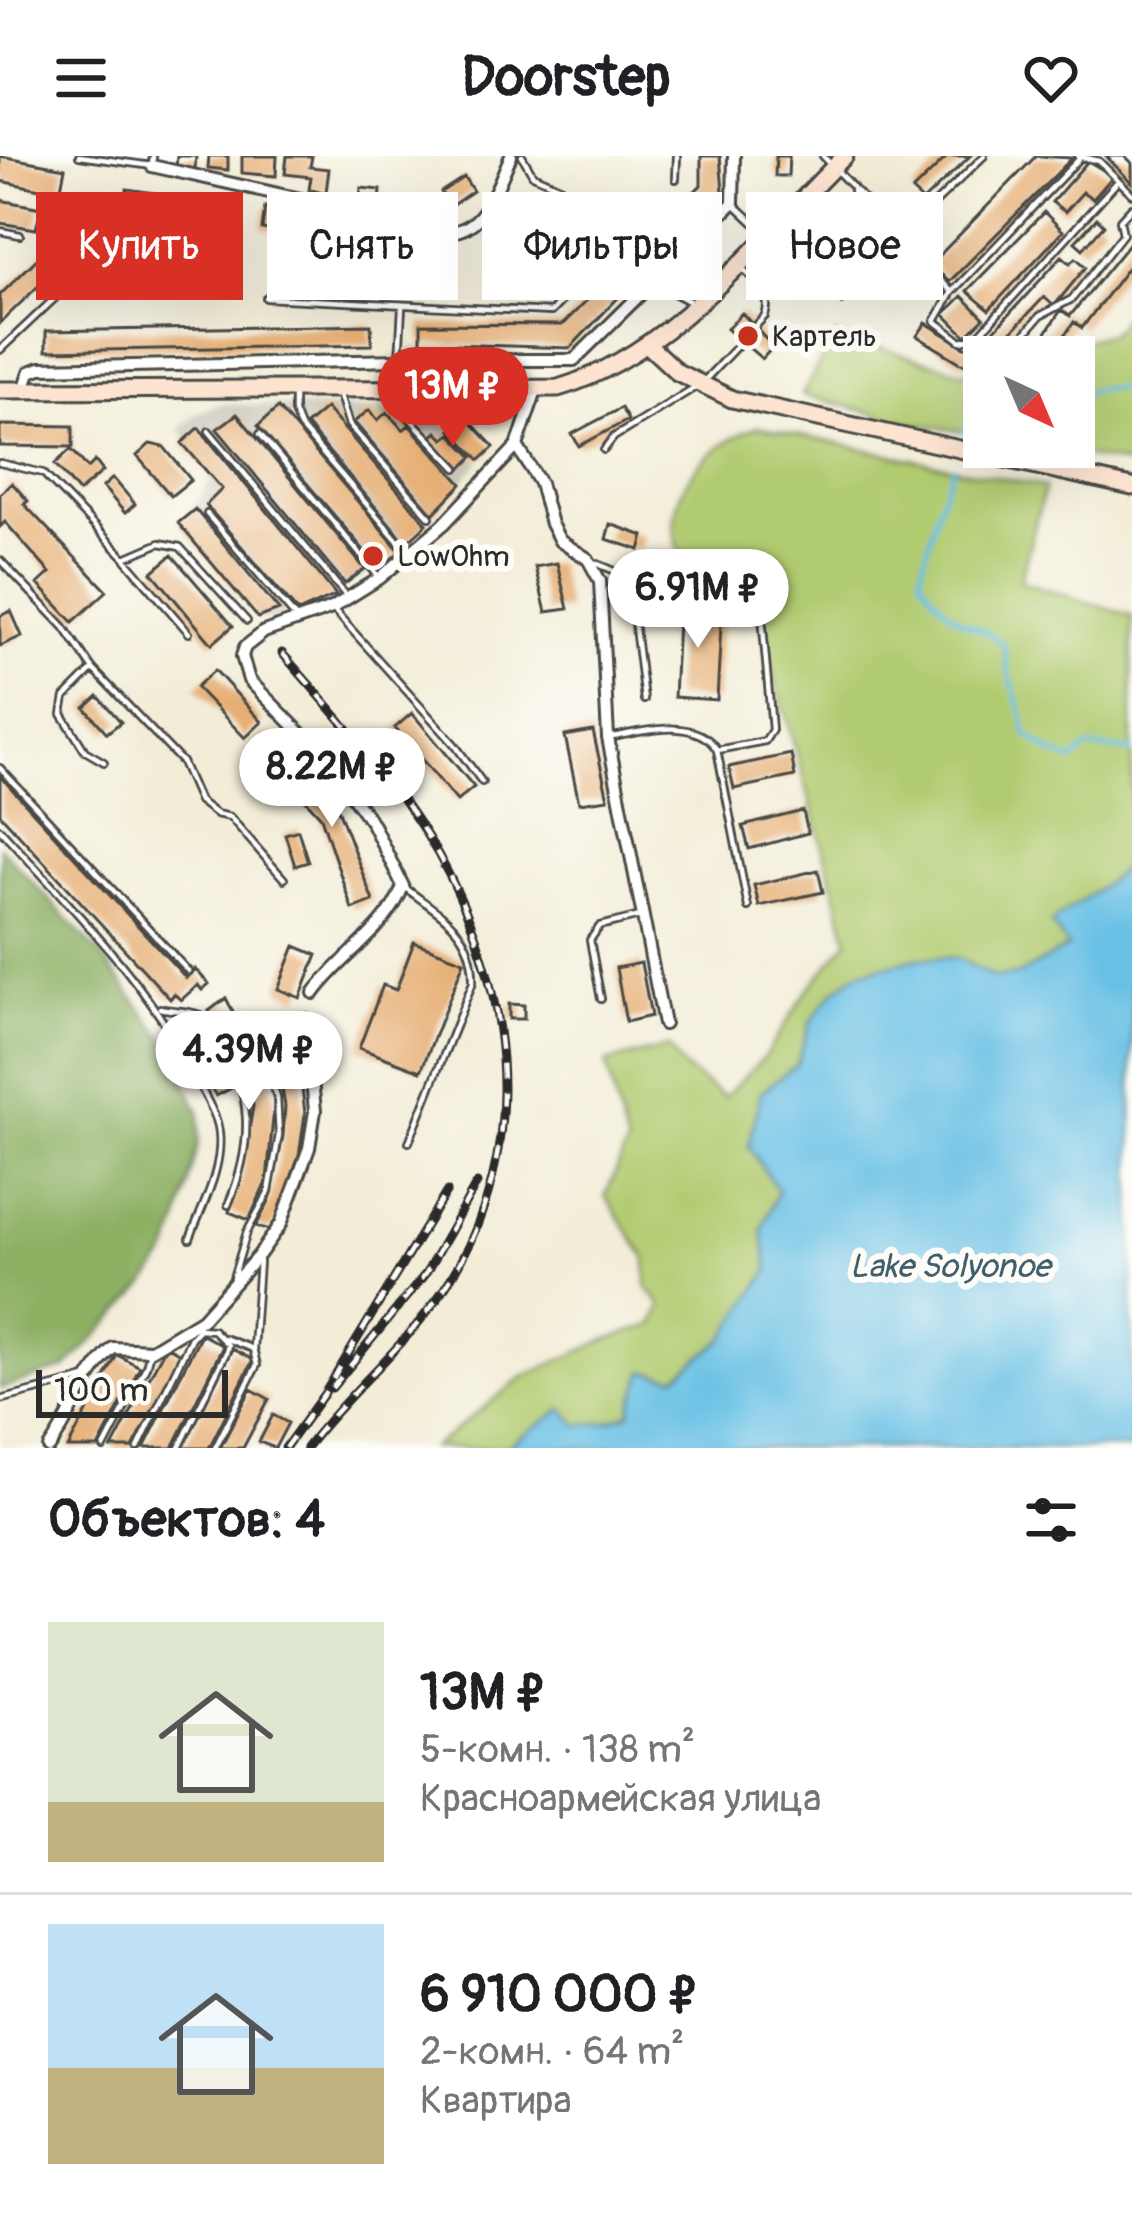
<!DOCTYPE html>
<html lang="ru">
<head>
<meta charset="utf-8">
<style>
  :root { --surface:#fff; --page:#f2f2f2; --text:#202124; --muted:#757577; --line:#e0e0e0; --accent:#d93025 }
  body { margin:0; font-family:Pangolin,sans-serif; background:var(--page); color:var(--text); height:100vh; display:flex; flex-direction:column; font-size:45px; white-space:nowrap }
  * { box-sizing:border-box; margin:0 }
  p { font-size:39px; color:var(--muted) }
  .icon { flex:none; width:66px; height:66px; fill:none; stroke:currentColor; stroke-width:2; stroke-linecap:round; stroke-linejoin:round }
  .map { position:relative; height:1292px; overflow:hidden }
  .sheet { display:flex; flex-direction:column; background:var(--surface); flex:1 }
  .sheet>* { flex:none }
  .banner { position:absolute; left:36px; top:36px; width:1062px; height:108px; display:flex; gap:24px }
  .needle { width:78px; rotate:136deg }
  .fabs { position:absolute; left:963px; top:180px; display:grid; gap:24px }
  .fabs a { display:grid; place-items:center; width:132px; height:132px; border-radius:0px; background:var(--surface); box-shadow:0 12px 48px #0002; font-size:60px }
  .scale { position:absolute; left:36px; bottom:30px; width:192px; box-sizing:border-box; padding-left:12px; border:6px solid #2b2b2b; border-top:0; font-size:33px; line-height:42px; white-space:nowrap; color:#2b2b2b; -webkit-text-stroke:9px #fdfcf7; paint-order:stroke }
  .price { position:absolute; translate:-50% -102px; padding:0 27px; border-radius:42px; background:#fff; color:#222; font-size:39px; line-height:78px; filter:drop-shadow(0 3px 6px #0008) }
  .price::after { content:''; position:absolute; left:50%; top:72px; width:36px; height:27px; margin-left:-18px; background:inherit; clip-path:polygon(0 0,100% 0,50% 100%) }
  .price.current { background:var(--accent); color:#fff }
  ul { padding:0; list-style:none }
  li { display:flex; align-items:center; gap:36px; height:300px; padding:0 48px }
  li+li { border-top:3px solid var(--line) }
  li span { display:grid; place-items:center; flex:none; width:336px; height:240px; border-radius:0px; color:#555 }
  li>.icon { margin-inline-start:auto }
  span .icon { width:144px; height:144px; fill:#fffc; stroke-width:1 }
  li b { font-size:51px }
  h2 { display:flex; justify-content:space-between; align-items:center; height:144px; padding:0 48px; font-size:51px }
  .chip { padding:0 42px; border-radius:0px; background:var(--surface); box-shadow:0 12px 48px #0002; font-size:42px; line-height:108px }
  .chip.current { background:var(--accent); color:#fff }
  header { display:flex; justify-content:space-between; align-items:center; height:156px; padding:0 48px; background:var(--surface); font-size:54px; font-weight:700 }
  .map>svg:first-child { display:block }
  .industrial { fill:#c8c4b8 }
  .green { fill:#b1cb70; stroke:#6e7b4e; stroke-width:3 }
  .forest { fill:#8caf62; stroke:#5c6d46; stroke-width:3 }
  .water { fill:#68c0e5; stroke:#4a7688; stroke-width:3 }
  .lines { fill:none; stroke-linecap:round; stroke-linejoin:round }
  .stream { stroke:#68c0e5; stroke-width:4.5 }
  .building { fill:#e6af75 }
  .lane-casing { stroke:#494845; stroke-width:10 }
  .street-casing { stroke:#494845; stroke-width:16 }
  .secondary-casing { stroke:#494845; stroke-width:21 }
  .lane { stroke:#fff; stroke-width:4.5 }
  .street { stroke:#fff; stroke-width:10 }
  .secondary { stroke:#fde4d1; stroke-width:15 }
  .rail-casing { stroke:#2b2b2b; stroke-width:9 }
  .rail { stroke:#fdfcf7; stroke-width:4.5; stroke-dasharray:14; stroke-linecap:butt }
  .poi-dot { fill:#c8321e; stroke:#fdfcf7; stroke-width:4.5 }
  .labels { text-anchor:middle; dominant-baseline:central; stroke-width:12; stroke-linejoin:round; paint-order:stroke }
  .poi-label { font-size:30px; fill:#2b2b2b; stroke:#fdfcf7; text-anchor:start }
  .water-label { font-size:33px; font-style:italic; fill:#405f6c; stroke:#fdfcf7 }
</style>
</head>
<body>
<header><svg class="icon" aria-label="menu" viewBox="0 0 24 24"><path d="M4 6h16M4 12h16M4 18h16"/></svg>Doorstep<svg class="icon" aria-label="heart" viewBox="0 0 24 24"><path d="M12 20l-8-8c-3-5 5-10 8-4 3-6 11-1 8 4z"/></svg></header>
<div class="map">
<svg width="1132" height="1292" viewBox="0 0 1132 1292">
  <rect width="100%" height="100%" fill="#fdfcf7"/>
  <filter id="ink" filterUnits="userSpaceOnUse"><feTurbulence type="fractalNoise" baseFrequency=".00833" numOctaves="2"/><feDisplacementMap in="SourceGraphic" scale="24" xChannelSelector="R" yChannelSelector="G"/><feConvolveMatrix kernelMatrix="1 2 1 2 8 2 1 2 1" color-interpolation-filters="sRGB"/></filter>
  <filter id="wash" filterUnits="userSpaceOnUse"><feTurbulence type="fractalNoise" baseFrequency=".004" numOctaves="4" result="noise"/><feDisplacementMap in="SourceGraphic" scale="48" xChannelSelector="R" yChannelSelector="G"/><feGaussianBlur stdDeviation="2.7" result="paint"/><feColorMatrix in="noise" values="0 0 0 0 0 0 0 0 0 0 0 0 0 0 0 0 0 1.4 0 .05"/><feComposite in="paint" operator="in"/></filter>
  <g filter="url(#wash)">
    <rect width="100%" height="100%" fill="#f3edd8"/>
    <path class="industrial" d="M222,248L430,256L480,306L398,395L374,414L310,449L267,465L185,364L215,319L179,273L195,258Z"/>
    <path class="green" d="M1132,150V310L1042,291H1074V201H1063L1081,185L1112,176Z
      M835,179L984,222V280L903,265L802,239Z
      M758,271L1045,331L1020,425L1132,460V703C1110,730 1077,743 1052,767L1069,790L1020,819L994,822L958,802H918L857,817L810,867L797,908L761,936L749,991L778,1035L762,1073L769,1114L724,1183L629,1258L608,1266L522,1279L504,1292H432L523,1221L608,1183L653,1169L662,1150L647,1131L646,1102L605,1040L627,990L606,907L668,891L683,912L724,941L765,900L807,835L848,785C823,689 797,595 768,500C764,489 767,475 763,464C747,421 680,427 675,378C669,327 714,286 758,271Z"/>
    <path class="forest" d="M0,691L99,797L164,882L199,955V985L179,1066L169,1095L145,1130L66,1212L0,1233Z"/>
    <path class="water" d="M1132,703V1292H504L563,1253L578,1269L608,1266L629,1258L644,1215L676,1221L724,1183L769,1114L762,1073L778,1035L749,991L761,936L797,908L810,867L833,836L857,817L918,802H958L994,822L1019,819L1068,791L1051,767C1077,744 1110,730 1132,703Z"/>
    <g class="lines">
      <path class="stream" d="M1074,240L1101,232L1132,233
        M962,276L984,273
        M954,311L939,348L920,421C931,437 946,456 962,465C981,476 988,473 1005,491C1006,525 1022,543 1026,578L1050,596L1072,605L1089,591L1132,595"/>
    </g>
    <g id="blocks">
      <path class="building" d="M0,0L65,12L60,37L0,25Z
        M177,0H196L195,13L176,11Z
        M209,0H228V14L208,12Z
        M242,0H277L276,20L242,17Z
        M287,0H312L310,11L329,13L326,36L309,34L311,21L285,18Z
        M701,0H720L723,36L656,100L643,86L701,29Z
        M776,0H789L788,20H775Z
        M948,0H970L923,45L912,35Z
        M1036,0L1072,2L949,126L931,108Z
        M1106,0H1125L1132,7V27Z
        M1088,5L1113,20L1093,43L1083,36L1065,56L1052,46Z
        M464,21L473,35L451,50L441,36Z
        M361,32L381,34L379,54L359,51Z
        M127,33L155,37L152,60L124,56Z
        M167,39L189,42L186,60L165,57Z
        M398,43L427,47L424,62L397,59Z
        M0,44L41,52L36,73L0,67Z
        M214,45L242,49L240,72L211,68Z
        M265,51L284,53L281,76L262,73Z
        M294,51L314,54L311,77L292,74Z
        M508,54L531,59L526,82L503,77Z
        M1044,56L1063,75L989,154L967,135Z
        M1097,62L1104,69L1083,93L1075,86Z
        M77,64L91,79L0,167V139Z
        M326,68L344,71L341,90L322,88Z
        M1132,84V106L1082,172L1074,166L1050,201L1034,195L1061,154L1070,160Z
        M129,85L144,87L142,111L127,110Z
        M389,92L418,95L415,119L387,116Z
        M1062,100L1070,107L1076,102L1086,111L1054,150L1044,141L1002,186L992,177Z
        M832,102L860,131L842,148L813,117Z
        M620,111L634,125L570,192L421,187V168L562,169Z
        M962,140L984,162L966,180L944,158Z
        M742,157L773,191L762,203L727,173Z
        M926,167L965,191L982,192L1000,201H984V211L961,207L917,180Z
        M371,169L372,189L46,195V175Z
        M278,252L400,395L380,413L258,270Z
        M326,252L427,368L406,387L306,269Z
        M621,252L628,264L579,290L572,278Z
        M369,254L378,264L387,256L403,274L409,269L462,328L433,358L354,266Z
        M237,258L365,413L345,428L217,273Z
        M465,260L494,291L480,304L451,274Z
        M0,269L73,270V291L0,290Z
        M199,272L336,439L298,456L206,349L222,333L182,287Z
        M437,276L444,283L451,278L473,301L462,312L431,281Z
        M150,288L164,291L191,324L171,340L137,300Z
        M71,293L88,312L95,305L103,315L79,336L55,308Z
        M113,322L135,348L125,357L103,331Z
        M12,327L28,345L24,348L107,435L73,466L38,428L50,417L5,366L0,371V338Z
        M195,353L279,454L258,462L178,367Z
        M610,368L644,380L640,394L606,383Z
        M172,399L233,470L212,488L152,416Z
        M557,407L568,453L546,456L535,411Z
        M679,447L722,449L717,544L674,541Z
        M11,455L22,480L0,490V460Z
        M215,514L262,566L245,582L196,531Z
        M98,540L121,566L107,577L85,552Z
        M412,557L474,631L457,645L395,572Z
        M593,575L608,643L579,647L565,580Z
        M264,579L277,592L260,608L248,594Z
        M791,598L795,620L734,633L729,611Z
        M297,602L332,637L373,745L352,753L321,661L281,617Z
        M0,620L186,822L195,813L209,828L202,834L198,829L181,844L174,838L170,843L0,658Z
        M803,655L808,677L749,693L743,670Z
        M298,674L308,706L295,710L285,678Z
        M818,714L823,736L759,750L754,729Z
        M414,786L464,805L421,915L359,892L383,829L396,834Z
        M295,790L317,799L300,842L278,833Z
        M641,807L651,860L626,866L616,812Z
        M226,842L275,941L267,1024L249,1064L229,1056L241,1025L253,950L247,926L209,855Z
        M509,848L524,849V863H509Z
        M204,866L237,929L216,940L183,877Z
        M295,870L305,958L299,1000L281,1055L270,1074L256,1070L270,1043L283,980L285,950L272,875Z
        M201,1178L223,1190L173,1292H144Z
        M166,1190L182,1199L133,1292H112Z
        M232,1193L253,1204L209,1292H183Z
        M117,1199L140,1211L98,1292H68Z
        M251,1233L269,1243L243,1292H220Z
        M273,1259L288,1267L275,1292L259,1286Z"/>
    </g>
  </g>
  <g filter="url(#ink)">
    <use href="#blocks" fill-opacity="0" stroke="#494845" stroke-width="3"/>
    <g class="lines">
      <defs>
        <path id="lane" d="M79,0L152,10L153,0
          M522,0L533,19L560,31
          M823,0L951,135
          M1078,0L1099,5L1132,38
          M1080,2L952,136L935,165L961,185L977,181L994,193L1008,198L1040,160L1072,143L1123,78L1120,64L1132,51
          M676,23L677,0
          M853,31L854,54L836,90L867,126
          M733,47L764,76
          M0,75L20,79
          M898,83L984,0
          M266,142L551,156L616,89L653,126L691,146
          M977,181L1118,25
          M0,194L109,91
          M399,204L402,151
          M703,226L765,160C773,137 756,127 741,111
          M294,236V256L300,271L406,394
          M339,236L349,269L430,361
          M398,239L401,253L457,312
          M209,275L348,442
          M260,278L379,421
          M604,294L614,281L694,232
          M0,307L43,317L125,402L160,387L180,391L247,465
          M207,358L297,463
          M0,404L64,471L93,513L182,606L199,645L216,658L230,661L284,723
          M126,404L189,477
          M591,405L615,415L630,431L644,544
          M695,421L744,444L762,460L772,574L765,585L717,594
          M333,453L455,589L482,626
          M93,513L65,541L62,558L85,595L104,606
          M608,582C641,576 696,559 717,594L748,751
          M0,612L188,815
          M0,673C73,754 150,827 198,926C205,941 218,961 219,977C223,1013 202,1050 190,1083
          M403,730C441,760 474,773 473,826L409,986
          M601,843L590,784L600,770L640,760
          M160,852C172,855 186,854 197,858C206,861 211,872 216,879C254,934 254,988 228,1049
          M233,1122L247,1076L269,1036L279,979L277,942L261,892
          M224,1182L253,1193
          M0,1244L86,1222
          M104,1292L146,1211L150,1195
          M138,1292L191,1182L199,1173L213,1174L228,1189L226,1197L179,1292
          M215,1292L257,1209L253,1193L259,1105"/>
        <path id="street" d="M152,10L449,76C486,74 497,29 511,0
          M24,234L30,216L40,212L399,204H574L733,47L734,0
          M517,290L540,327L551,368L560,385L588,403L600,425L608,582L664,868
          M314,837C340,801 389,772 403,730L372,667L323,600L249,524L242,500L245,491L264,476L332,452L380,422L444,368L517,290L536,234
          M49,1292C73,1259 83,1220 113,1192L151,1194L202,1163L259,1099L281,1068L309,992L315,955L306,863"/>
        <path id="secondary" d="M649,190L677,216L732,243L1132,331
          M0,234L558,232C672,199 762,81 845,0"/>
      </defs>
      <use href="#lane" class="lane-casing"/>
      <use href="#street" class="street-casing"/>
      <use href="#secondary" class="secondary-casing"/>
      <use href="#lane" class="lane"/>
      <use href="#street" class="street"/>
      <use href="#secondary" class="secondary"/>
      <defs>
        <path id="rail" d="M282,497C324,545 367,593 404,645C501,780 541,958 458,1110C421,1178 353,1230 306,1292
          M332,1232L426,1117L477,1027
          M285,1292L324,1238L447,1035"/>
      </defs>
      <use href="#rail" class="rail-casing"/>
      <use href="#rail" class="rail"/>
    </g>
  </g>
  <g class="poi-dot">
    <circle cx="748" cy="180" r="12"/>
    <circle cx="373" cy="400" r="12"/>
  </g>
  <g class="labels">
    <g class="poi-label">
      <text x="772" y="180">Картель</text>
      <text x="397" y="400">LowOhm</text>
    </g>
    <g class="water-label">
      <text x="950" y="1110">Lake Solyonoe</text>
    </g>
  </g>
</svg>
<div class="fabs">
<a><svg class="needle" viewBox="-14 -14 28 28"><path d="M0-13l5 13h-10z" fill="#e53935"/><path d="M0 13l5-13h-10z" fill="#757577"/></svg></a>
</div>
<div class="scale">100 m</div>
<b class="price current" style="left:453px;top:293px">13M ₽</b>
<b class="price" style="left:698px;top:495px">6.91M ₽</b>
<b class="price" style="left:332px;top:674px">8.22M ₽</b>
<b class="price" style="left:249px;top:957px">4.39M ₽</b>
<div class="banner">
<a class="chip current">Купить</a>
<a class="chip">Снять</a>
<a class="chip">Фильтры</a>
<a class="chip">Новое</a>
</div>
</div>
<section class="sheet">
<h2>Объектов: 4<svg class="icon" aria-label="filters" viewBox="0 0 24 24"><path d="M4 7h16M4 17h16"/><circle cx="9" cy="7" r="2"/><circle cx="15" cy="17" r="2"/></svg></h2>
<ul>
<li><span style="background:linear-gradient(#dfe7d0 75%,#c2b280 0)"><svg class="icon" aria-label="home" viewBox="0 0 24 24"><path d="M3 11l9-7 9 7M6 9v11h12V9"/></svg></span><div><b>13M ₽</b><p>5-комн. · 138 m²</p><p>Красноармейская улица</p></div></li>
<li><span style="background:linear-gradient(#bfe0f5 60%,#c2b280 0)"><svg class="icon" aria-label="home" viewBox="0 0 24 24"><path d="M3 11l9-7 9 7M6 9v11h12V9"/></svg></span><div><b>6 910 000 ₽</b><p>2-комн. · 64 m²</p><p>Квартира</p></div></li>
</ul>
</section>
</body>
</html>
